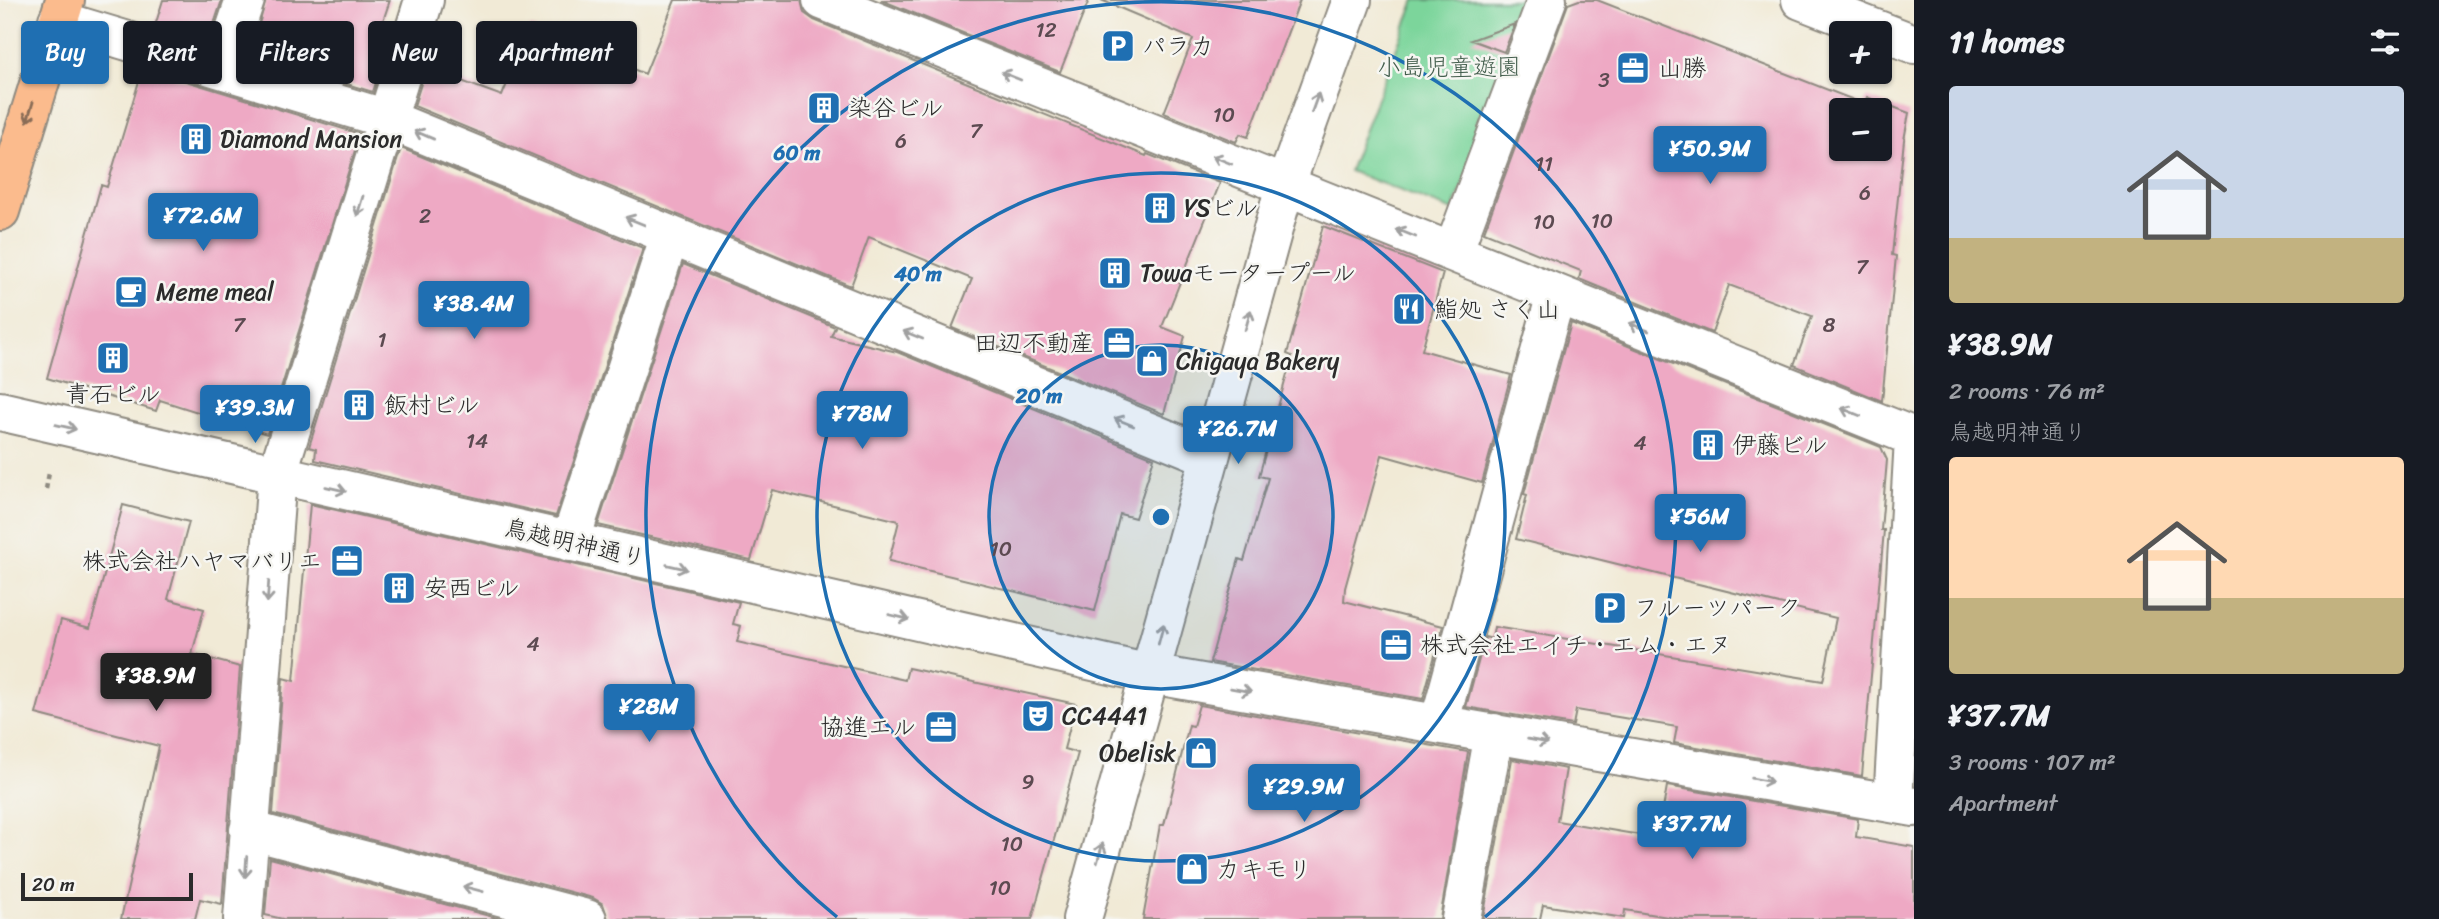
<!DOCTYPE html>
<html lang="en">
<head>
<meta charset="utf-8">
<style>
  :root { --surface:#171b24; --page:#242831; --text:#f1f3f6; --muted:#9ea1a6; --accent:#1f6fb2 }
  body { margin:0; font-family:Sriracha,"Klee One",sans-serif; background:var(--page); color:var(--text); height:100vh; display:flex; flex-direction:column; font-size:26px; white-space:nowrap }
  * { box-sizing:border-box; margin:0 }
  p { font-size:23px; color:var(--muted) }
  .icon { flex:none; width:38px; height:38px; fill:none; stroke:currentColor; stroke-width:2; stroke-linecap:round; stroke-linejoin:round }
  .map { position:relative; flex:1; overflow:hidden }
  .panel { display:flex; flex-direction:column; background:var(--surface); width:525px }
  .panel>* { flex:none }
  .guide { position:absolute; left:21px; top:21px; width:665px; height:63px; display:flex; gap:14px }
  .tools { position:absolute; left:1829px; top:21px; display:grid; gap:14px }
  .tools a { display:grid; place-items:center; width:63px; height:63px; border-radius:7px; background:var(--surface); box-shadow:0 2px 5px #0004; font-size:35px }
  .scale { position:absolute; left:21px; bottom:18px; width:172px; box-sizing:border-box; padding-left:7px; border:4px solid #2b2b2b; border-top:0; font-size:19px; line-height:24px; white-space:nowrap; color:#2b2b2b; -webkit-text-stroke:5px #f6f6f2; paint-order:stroke }
  .price { position:absolute; translate:-50% -60px; padding:0 16px; border-radius:7px; background:var(--accent); color:#fff; font-size:23px; line-height:46px; filter:drop-shadow(0 2px 4px #0008) }
  .price::after { content:''; position:absolute; left:50%; top:42px; width:21px; height:16px; margin-left:-10px; background:inherit; clip-path:polygon(0 0,100% 0,50% 100%) }
  .price.selected { background:#222; color:#fff }
  ul { padding:0; list-style:none }
  li { display:grid; align-content:center; gap:14px; height:371px; padding:0 35px }
  li span { display:grid; place-items:center; height:217px; border-radius:7px; color:#555 }
  li>.icon { margin-inline-start:auto }
  span .icon { width:126px; height:126px; fill:#fffc; stroke-width:1 }
  li b { font-size:30px }
  h2 { display:flex; justify-content:space-between; align-items:center; height:84px; padding:0 35px; font-size:30px }
  .pill { padding:0 24px; border-radius:7px; background:var(--surface); box-shadow:0 2px 5px #0004; font-size:24px; line-height:63px }
  .pill.selected { background:var(--accent); color:#fff }
  main { display:flex; flex:1; min-height:0 }
  .map>svg:first-child { display:block }
  .green { fill:#7bd59b; stroke:#538063; stroke-width:2 }
  .building { fill:#eea9c4; fill-rule:evenodd }
  .lines { fill:none; stroke-linecap:round; stroke-linejoin:round }
  .minor-casing { stroke:#8e8a80; stroke-width:42 }
  .major-casing { stroke:#8e8a80; stroke-width:42 }
  .path { stroke:#8e8a80; stroke-width:4.5; stroke-dasharray:5 5; stroke-linecap:butt }
  .minor { stroke:#fff; stroke-width:38 }
  .major { stroke:#fbbb8d; stroke-width:38 }
  .oneway { stroke:#a0a0a0 }
  .oneway2 { stroke:#896c57 }
  .ring { fill:none; stroke:#1f6fb2; stroke-width:3.5 }
  .labels { text-anchor:middle; dominant-baseline:central; stroke-width:5; stroke-linejoin:round; paint-order:stroke }
  .number-label { font-size:21px; fill:#5c4a51 }
  .poi-label { font-size:24px; fill:#2b2b2b; stroke:#f6f6f2; text-anchor:start }
  .park-label { font-size:24px; fill:#435e4d; stroke:#f6f6f2 }
  .street-label { font-size:24px; fill:#2b2b2b; stroke:#f6f6f2 }
  .centre { fill:#1f6fb2; stroke:#f6f6f2; stroke-width:3.5 }
  .ring-label { font-size:21px; text-anchor:middle; font-weight:bold; fill:#1f6fb2; stroke:#f6f6f2; stroke-width:5; stroke-linejoin:round; paint-order:stroke }
</style>
</head>
<body>
<main>
<div class="map">
<svg width="1914" height="919" viewBox="0 0 1914 919">
  <rect width="100%" height="100%" fill="#f6f6f2"/>
  <filter id="ink" filterUnits="userSpaceOnUse"><feTurbulence type="fractalNoise" baseFrequency=".0143" numOctaves="2"/><feDisplacementMap in="SourceGraphic" scale="14" xChannelSelector="R" yChannelSelector="G"/><feConvolveMatrix kernelMatrix="1 2 1 2 8 2 1 2 1" color-interpolation-filters="sRGB"/></filter>
  <filter id="wash" filterUnits="userSpaceOnUse"><feTurbulence type="fractalNoise" baseFrequency=".00686" numOctaves="4" result="noise"/><feDisplacementMap in="SourceGraphic" scale="28" xChannelSelector="R" yChannelSelector="G"/><feGaussianBlur stdDeviation="1.57" result="paint"/><feColorMatrix in="noise" values="0 0 0 0 0 0 0 0 0 0 0 0 0 0 0 0 0 1.4 0 .05"/><feComposite in="paint" operator="in"/></filter>
  <g filter="url(#wash)">
    <rect width="100%" height="100%" fill="#f1ead6"/>
    <path class="green" d="M1415,0H1534L1453,211L1349,171Z"/>
    <g id="blocks">
      <path class="building" d="M163,0H222L208,42L155,26Z
        M266,0H390L374,48L385,52L373,92L250,55Z
        M675,0H801L804,13L814,20L1146,156L1147,154L1220,183L1162,327L1185,336L1164,414L952,328L972,279L869,237L851,286L414,106L426,68L502,96L530,27L645,74Z
        M881,0H1089L1060,72Z
        M1101,0H1300L1248,137L1240,134L1236,142L1164,113L1193,39Z
        M1579,0H1597L1864,104L1867,97L1909,113L1904,140L1892,255L1896,256L1882,401L1794,365L1812,316L1729,285L1712,333L1579,279L1581,271L1484,232L1568,4ZM1841,110H1880V149H1841Z
        M1515,24L1504,52L1471,40Z
        M143,68L360,134L267,434L160,400L156,411L47,378L101,185L107,187Z
        M401,148L643,248L556,516L315,460L316,449L309,447Z
        M1323,226L1443,273L1422,350L1511,375L1482,483L1382,455L1345,588L1344,601L1443,626L1423,699L1210,662L1239,559L1244,561L1268,478L1259,476L1292,356L1287,354Z
        M683,264L835,327L831,336L897,352L1154,458L1135,518L1120,514L1095,611L889,561L899,521L772,490L751,560L598,525Z
        M1571,323L1881,447L1887,460L1881,530H1884L1862,776L1674,743L1677,727L1576,710L1573,725L1466,707L1485,637L1492,639L1494,627L1823,681L1836,618L1516,539L1527,495L1524,494Z
        M310,504L739,602L733,624L741,626L737,642L905,680L908,668L1076,704L1064,749L1078,753L1032,919H608L603,904L593,898L273,814L283,678L294,681Z
        M123,505L189,522L168,599L204,609L192,654L240,667L222,904L200,899L195,919H121L159,746L36,714L61,620L90,628Z
        M1199,705L1468,752L1440,919H1143L1160,825H1164L1189,725L1193,726Z
        M1512,759L1566,769L1557,821L1658,838L1667,786L1858,819L1856,837L1914,847V919H1680L1625,910L1624,918L1543,905L1540,919H1483Z
        M270,858L501,919H283L265,915Z"/>
    </g>
  </g>
  <g filter="url(#ink)">
    <use href="#blocks" fill-opacity="0" stroke="#8e8a80" stroke-width="2"/>
    <g class="lines">
      <defs>
        <path id="minor" d="M822,0L1914,437
          M1801,0L1914,44
          M58,20L387,119L1210,457
          M222,69L245,0
          M1453,252L1547,0
          M0,411L1150,674L1914,807
          M570,542L670,235
          M1439,724L1556,294
          M1893,803L1914,439
          M249,830L587,919
          M243,919L277,475L424,0
          M1082,919L1285,186L1352,0
          M1461,919L1494,733"/>
        <path id="major" d="M0,211L65,0"/>
      </defs>
      <use href="#minor" class="minor-casing"/>
      <use href="#major" class="major-casing"/>
      <path class="path" d="M46,489L49,473"/>
      <use href="#minor" class="minor"/>
      <use href="#major" class="major"/>
    </g>
    <defs><path id="oneway-shaft" d="M-6 0H5M1.5-3L5.5 0L1.5 3" fill="none" stroke-width="1.6" stroke-linecap="round" stroke-linejoin="round" transform="scale(1.75)"/></defs>
    <g class="oneway">
      <use href="#oneway-shaft" transform="translate(1011 76) rotate(-158)"/>
      <use href="#oneway-shaft" transform="translate(1315 103) rotate(-70)"/>
      <use href="#oneway-shaft" transform="translate(424 135) rotate(-157)"/>
      <use href="#oneway-shaft" transform="translate(1222 160) rotate(-158)"/>
      <use href="#oneway-shaft" transform="translate(360 206) rotate(107)"/>
      <use href="#oneway-shaft" transform="translate(635 221) rotate(-158)"/>
      <use href="#oneway-shaft" transform="translate(1406 233) rotate(-158)"/>
      <use href="#oneway-shaft" transform="translate(1248 320) rotate(-74)"/>
      <use href="#oneway-shaft" transform="translate(1639 327) rotate(-158)"/>
      <use href="#oneway-shaft" transform="translate(913 335) rotate(-158)"/>
      <use href="#oneway-shaft" transform="translate(1851 412) rotate(-158)"/>
      <use href="#oneway-shaft" transform="translate(1124 422) rotate(-158)"/>
      <use href="#oneway-shaft" transform="translate(66 427) rotate(13)"/>
      <use href="#oneway-shaft" transform="translate(336 489) rotate(13)"/>
      <use href="#oneway-shaft" transform="translate(677 567) rotate(13)"/>
      <use href="#oneway-shaft" transform="translate(268 592) rotate(94)"/>
      <use href="#oneway-shaft" transform="translate(899 617) rotate(13)"/>
      <use href="#oneway-shaft" transform="translate(1161 634) rotate(-75)"/>
      <use href="#oneway-shaft" transform="translate(1241 690) rotate(10)"/>
      <use href="#oneway-shaft" transform="translate(1538 741) rotate(10)"/>
      <use href="#oneway-shaft" transform="translate(1762 780) rotate(10)"/>
      <use href="#oneway-shaft" transform="translate(1100 853) rotate(-74)"/>
      <use href="#oneway-shaft" transform="translate(246 867) rotate(94)"/>
      <use href="#oneway-shaft" transform="translate(473 889) rotate(-165)"/>
    </g>
    <use class="oneway2" href="#oneway-shaft" transform="translate(30 112) rotate(107)"/>
  </g>
  <circle cx="1161" cy="517" r="172" fill="#1f6fb2" fill-opacity=".12"/>
  <g class="ring">
    <circle cx="1161" cy="517" r="172"/>
    <circle cx="1161" cy="517" r="344"/>
    <path d="M837 917A515 515 0 1 1 1485 917"/>
  </g>
  <defs>
    <symbol id="parking-square" viewBox="-11 -11 22 22"><rect x="-9" y="-9" width="18" height="18" rx="4" fill="#1f6fb2" stroke="#f6f6f2"/><path d="M-3.5-5.5H1a3.5 3.5 0 0 1 0 7H-1V5.5H-3.5ZM-1-3.4V-.6H.8a1.4 1.4 0 0 0 0-2.8Z" fill="#fff"/></symbol>
    <symbol id="office-square" viewBox="-11 -11 22 22"><rect x="-9" y="-9" width="18" height="18" rx="4" fill="#1f6fb2" stroke="#f6f6f2"/><path d="M-6-3h4V-5.5h4V-3h4V5H-6ZM-1-4.5V-3h2v-1.5ZM-6 0V1H6V0Z" fill="#fff"/></symbol>
    <symbol id="building-square" viewBox="-11 -11 22 22"><rect x="-9" y="-9" width="18" height="18" rx="4" fill="#1f6fb2" stroke="#f6f6f2"/><path d="M-4-6H4V6H1V3H-1V6H-4ZM-2.5-4.3h1.7v1.8h-1.7ZM.8-4.3h1.7v1.8H.8ZM-2.5-1h1.7V.8h-1.7ZM.8-1h1.7V.8H.8Z" fill="#fff"/></symbol>
    <symbol id="cafe-square" viewBox="-11 -11 22 22"><rect x="-9" y="-9" width="18" height="18" rx="4" fill="#1f6fb2" stroke="#f6f6f2"/><path d="M-5.5-4.5H6V0H3Q3 3.5 0 3.5H-2.5Q-5.5 3.5-5.5 0ZM3-3.2v2h1.7v-2ZM-6 4.5H4V6H-6Z" fill="#fff"/></symbol>
    <symbol id="restaurant-square" viewBox="-11 -11 22 22"><rect x="-9" y="-9" width="18" height="18" rx="4" fill="#1f6fb2" stroke="#f6f6f2"/><path d="M-5-6h1v4h1v-4h1v4h1v-4h1v5L-1.5 .5V6h-2V.5L-5-1ZM5-6V6H3V1.5H1.5Q1.5-4 5-6Z" fill="#fff"/></symbol>
    <symbol id="shop-square" viewBox="-11 -11 22 22"><rect x="-9" y="-9" width="18" height="18" rx="4" fill="#1f6fb2" stroke="#f6f6f2"/><path d="M-5-2.5h2.3a2.7 3.5 0 0 1 5.4 0H5L5.5 6h-11ZM-1.5-2.5h3a1.5 2.3 0 0 0-3 0Z" fill="#fff"/></symbol>
    <symbol id="theatre-square" viewBox="-11 -11 22 22"><rect x="-9" y="-9" width="18" height="18" rx="4" fill="#1f6fb2" stroke="#f6f6f2"/><path d="M-5-5.5Q0-4 5-5.5V0Q5 5 0 6Q-5 5-5 0ZM-3.3-2.5H-1v1.5H-3.3ZM1-2.5H3.3v1.5H1ZM-2.8 1Q0 5.5 2.8 1Z" fill="#fff"/></symbol>
  </defs>
  <g fill-rule="evenodd">
    <use href="#parking-square" x="1099" y="27" width="38" height="38"/>
    <use href="#office-square" x="1614" y="49" width="38" height="38"/>
    <use href="#building-square" x="805" y="89" width="38" height="38"/>
    <use href="#building-square" x="177" y="120" width="38" height="38"/>
    <use href="#building-square" x="1141" y="189" width="38" height="38"/>
    <use href="#building-square" x="1096" y="254" width="38" height="38"/>
    <use href="#cafe-square" x="112" y="273" width="38" height="38"/>
    <use href="#restaurant-square" x="1390" y="290" width="38" height="38"/>
    <use href="#office-square" x="1100" y="324" width="38" height="38"/>
    <use href="#building-square" x="94" y="339" width="38" height="38"/>
    <use href="#shop-square" x="1133" y="342" width="38" height="38"/>
    <use href="#building-square" x="340" y="386" width="38" height="38"/>
    <use href="#building-square" x="1689" y="426" width="38" height="38"/>
    <use href="#office-square" x="328" y="542" width="38" height="38"/>
    <use href="#building-square" x="380" y="569" width="38" height="38"/>
    <use href="#parking-square" x="1591" y="589" width="38" height="38"/>
    <use href="#office-square" x="1377" y="626" width="38" height="38"/>
    <use href="#theatre-square" x="1019" y="697" width="38" height="38"/>
    <use href="#office-square" x="922" y="708" width="38" height="38"/>
    <use href="#shop-square" x="1182" y="734" width="38" height="38"/>
    <use href="#shop-square" x="1173" y="850" width="38" height="38"/>
  </g>
  <g class="labels">
    <g class="number-label">
      <text x="1046" y="30">12</text>
      <text x="1604" y="80">3</text>
      <text x="1224" y="115">10</text>
      <text x="976" y="131">7</text>
      <text x="901" y="141">6</text>
      <text x="1544" y="164">11</text>
      <text x="1865" y="193">6</text>
      <text x="425" y="216">2</text>
      <text x="1602" y="221">10</text>
      <text x="1544" y="222">10</text>
      <text x="1862" y="267">7</text>
      <text x="239" y="325">7</text>
      <text x="1829" y="325">8</text>
      <text x="382" y="340">1</text>
      <text x="477" y="441">14</text>
      <text x="1640" y="443">4</text>
      <text x="1001" y="549">10</text>
      <text x="533" y="644">4</text>
      <text x="1028" y="782">9</text>
      <text x="1012" y="844">10</text>
      <text x="1000" y="888">10</text>
    </g>
    <g class="poi-label">
      <text x="1142" y="46">パラカ</text>
      <text x="1658" y="68">山勝</text>
      <text x="848" y="108">染谷ビル</text>
      <text x="220" y="139">Diamond Mansion</text>
      <text x="1184" y="208">YSビル</text>
      <text x="1140" y="273">Towaモータープール</text>
      <text x="156" y="292">Meme meal</text>
      <text x="1434" y="309">鮨処 さく山</text>
      <text x="1094" y="343" text-anchor="end">田辺不動産</text>
      <text x="1176" y="361">Chigaya Bakery</text>
      <text x="113" y="394" text-anchor="middle">青石ビル</text>
      <text x="384" y="405">飯村ビル</text>
      <text x="1732" y="445">伊藤ビル</text>
      <text x="322" y="561" text-anchor="end">株式会社ハヤマバリエ</text>
      <text x="424" y="588">安西ビル</text>
      <text x="1634" y="608">フルーツパーク</text>
      <text x="1420" y="645">株式会社エイチ・エム・エヌ</text>
      <text x="1062" y="716">CC4441</text>
      <text x="916" y="727" text-anchor="end">協進エル</text>
      <text x="1176" y="753" text-anchor="end">Obelisk</text>
      <text x="1216" y="869">カキモリ</text>
    </g>
    <g class="park-label">
      <text x="1449" y="67">小島児童遊園</text>
    </g>
    <g class="street-label">
      <text transform="translate(575 543) rotate(13)">鳥越明神通り</text>
    </g>
  </g>
  <circle cx="1161" cy="517" r="10" class="centre"/>
  <g class="ring-label">
    <text x="797" y="160">60 m</text>
    <text x="918" y="281">40 m</text>
    <text x="1039" y="403">20 m</text>
  </g>
</svg>
<div class="tools">
<a>+</a>
<a>−</a>
</div>
<div class="scale">20 m</div>
<b class="price" style="left:1710px;top:186px">¥50.9M</b>
<b class="price" style="left:203px;top:253px">¥72.6M</b>
<b class="price" style="left:474px;top:341px">¥38.4M</b>
<b class="price" style="left:255px;top:445px">¥39.3M</b>
<b class="price" style="left:862px;top:451px">¥78M</b>
<b class="price" style="left:1238px;top:466px">¥26.7M</b>
<b class="price" style="left:1700px;top:554px">¥56M</b>
<b class="price selected" style="left:156px;top:713px">¥38.9M</b>
<b class="price" style="left:649px;top:744px">¥28M</b>
<b class="price" style="left:1304px;top:824px">¥29.9M</b>
<b class="price" style="left:1692px;top:861px">¥37.7M</b>
<div class="guide">
<a class="pill selected">Buy</a>
<a class="pill">Rent</a>
<a class="pill">Filters</a>
<a class="pill">New</a>
<a class="pill">Apartment</a>
</div>
</div>
<section class="panel">
<h2>11 homes<svg class="icon" aria-label="filters" viewBox="0 0 24 24"><path d="M4 7h16M4 17h16"/><circle cx="9" cy="7" r="2"/><circle cx="15" cy="17" r="2"/></svg></h2>
<ul>
<li><span style="background:linear-gradient(#c9d6e8 70%,#c2b280 0)"><svg class="icon" aria-label="home" viewBox="0 0 24 24"><path d="M3 11l9-7 9 7M6 9v11h12V9"/></svg></span><div><b>¥38.9M</b><p>2 rooms · 76 m²</p><p>鳥越明神通り</p></div></li>
<li><span style="background:linear-gradient(#ffd9b3 65%,#c2b280 0)"><svg class="icon" aria-label="home" viewBox="0 0 24 24"><path d="M3 11l9-7 9 7M6 9v11h12V9"/></svg></span><div><b>¥37.7M</b><p>3 rooms · 107 m²</p><p>Apartment</p></div></li>
</ul>
</section>
</main>
</body>
</html>
